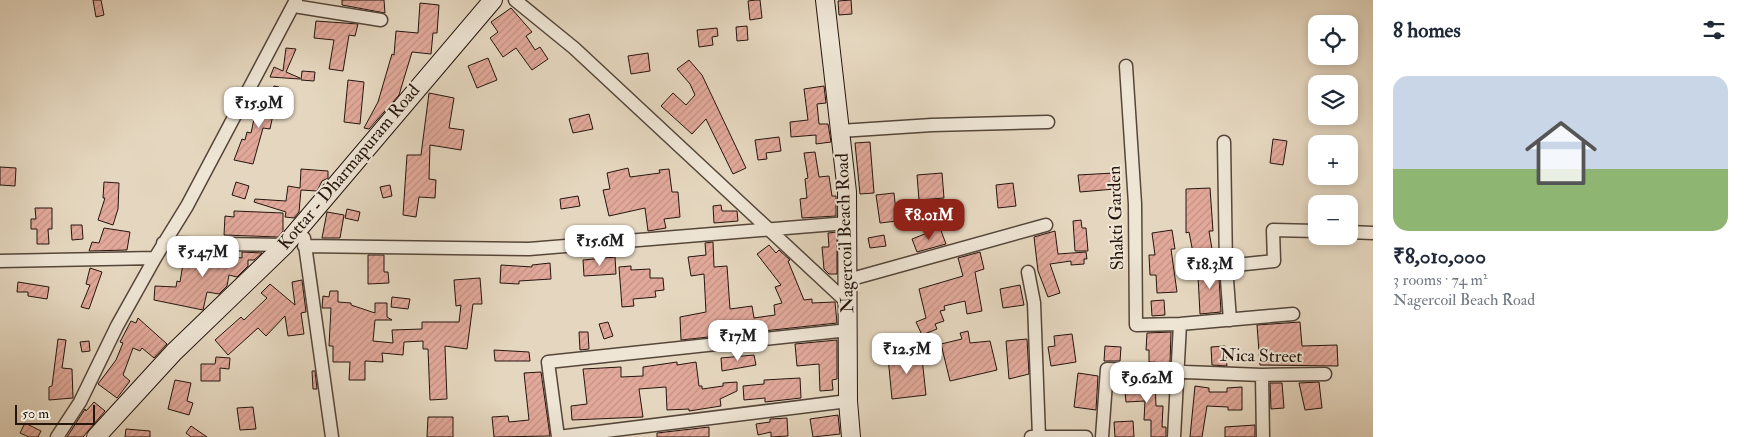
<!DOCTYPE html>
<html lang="en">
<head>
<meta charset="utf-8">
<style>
  :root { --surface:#fff; --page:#f6f6f7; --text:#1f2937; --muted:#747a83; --accent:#8f2418 }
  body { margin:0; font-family:"IM FELL Double Pica",serif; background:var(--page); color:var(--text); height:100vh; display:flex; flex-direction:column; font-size:19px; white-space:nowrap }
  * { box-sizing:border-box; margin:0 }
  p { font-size:16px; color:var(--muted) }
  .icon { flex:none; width:28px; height:28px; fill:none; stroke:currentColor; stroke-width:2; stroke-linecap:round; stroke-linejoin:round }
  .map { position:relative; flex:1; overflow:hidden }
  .drawer { display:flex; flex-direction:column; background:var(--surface); width:375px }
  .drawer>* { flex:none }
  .controls { position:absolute; left:1308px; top:15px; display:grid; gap:10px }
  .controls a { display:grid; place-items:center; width:50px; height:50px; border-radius:10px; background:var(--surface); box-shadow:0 2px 8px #0003; font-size:25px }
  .scale { position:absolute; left:15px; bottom:12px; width:80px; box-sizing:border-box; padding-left:5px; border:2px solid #25150e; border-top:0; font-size:14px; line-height:18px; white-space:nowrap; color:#25150e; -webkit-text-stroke:4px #eee5d5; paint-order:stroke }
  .price { position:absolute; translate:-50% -42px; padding:0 11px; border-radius:10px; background:#fff; color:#222; font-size:16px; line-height:32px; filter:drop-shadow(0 1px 2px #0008) }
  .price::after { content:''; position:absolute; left:50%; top:30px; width:15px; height:11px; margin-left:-8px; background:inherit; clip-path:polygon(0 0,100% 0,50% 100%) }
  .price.selected { background:var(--accent); color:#fff }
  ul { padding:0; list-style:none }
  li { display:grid; align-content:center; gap:10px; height:265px; padding:0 20px }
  li span { display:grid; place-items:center; height:155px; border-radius:15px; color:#555 }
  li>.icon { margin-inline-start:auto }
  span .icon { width:90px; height:90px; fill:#fffc; stroke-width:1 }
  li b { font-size:21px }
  h2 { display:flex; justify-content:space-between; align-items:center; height:60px; padding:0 20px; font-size:21px }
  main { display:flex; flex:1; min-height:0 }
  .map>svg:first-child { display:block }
  .building { fill:url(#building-hatch); stroke:#25150e }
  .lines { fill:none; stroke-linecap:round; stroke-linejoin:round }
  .minor-casing { stroke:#55463a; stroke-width:15 }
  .secondary-casing { stroke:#25150e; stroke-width:20 }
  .minor { stroke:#eee5d5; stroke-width:12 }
  .secondary { stroke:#eee5d5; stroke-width:18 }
  .labels { text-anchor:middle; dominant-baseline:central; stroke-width:4; stroke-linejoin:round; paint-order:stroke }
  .street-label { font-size:18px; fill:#25150e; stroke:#eee5d5 }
</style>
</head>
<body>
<main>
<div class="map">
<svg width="1373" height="437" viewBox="0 0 1373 437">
  <defs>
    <pattern id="building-hatch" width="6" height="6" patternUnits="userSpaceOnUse" patternTransform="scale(1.25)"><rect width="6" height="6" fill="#e2a99b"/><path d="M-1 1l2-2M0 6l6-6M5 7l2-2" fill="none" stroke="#c29184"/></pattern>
  </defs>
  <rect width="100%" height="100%" fill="#e5d7bf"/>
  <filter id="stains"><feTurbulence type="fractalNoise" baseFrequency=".004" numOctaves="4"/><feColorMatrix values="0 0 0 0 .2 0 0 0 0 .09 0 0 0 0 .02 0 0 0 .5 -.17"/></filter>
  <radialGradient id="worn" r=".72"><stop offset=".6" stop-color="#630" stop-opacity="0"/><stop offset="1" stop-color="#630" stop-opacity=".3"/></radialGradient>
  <path class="building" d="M93,0H101L104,15L96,17Z
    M342,0H384L385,13L342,5Z
    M756,0H760L762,18L750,20L748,1Z
    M851,0L852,14L839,15L838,1Z
    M420,3L439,5L437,33H433L431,54L412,52L399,95L369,129L364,128L378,102L392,54L394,55L396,31L418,33Z
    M511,8L532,32L526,36L535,50L540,47L548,59L532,70L516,48L503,57L490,38L498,32L491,22Z
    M316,21L358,24L355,36L349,35L343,71L329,69L334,40L314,38Z
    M747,26L748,40L737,41L736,27Z
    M717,28L718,36L712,37L713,45L699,47L697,30Z
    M286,48L296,49L286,72L300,78V79L270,77L274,67L283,71Z
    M648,53L650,71L631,74L628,56Z
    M488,58L497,80L477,88L468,66Z
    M689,60L702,75L746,168L733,174L706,119L692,134L661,106L673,93L686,105L695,95L690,84L677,69Z
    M302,71L315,72L314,81L301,80Z
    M348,80L364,82L360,124L344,122Z
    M274,86L279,87L276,100L285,103L281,113L274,110L270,129L263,128L253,164L234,160L242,139L245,140L247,132L251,133L256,110L265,111Z
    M824,86L826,103L817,104L819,124H828L831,142L816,144V135L791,137L790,122L808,120L804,89Z
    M429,93L454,98L449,128L464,130L461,150L430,145L429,179L436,180L435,198L419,197L416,217L403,215L407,155H421Z
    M589,114L593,129L573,133L569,119Z
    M779,137L781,151L766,153L767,159L758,160L755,140Z
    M1273,139L1287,141L1283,165L1270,163Z
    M870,142L874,193L860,194L855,143Z
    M815,152L819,177L829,176L832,196H836V216L802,218L800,199L807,198L805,179L808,178L804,153Z
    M0,167L16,168L15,186L0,185Z
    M628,168L630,177L660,173L659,170L669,169L672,192H678L680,217L664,219L666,228L648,231L645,208L609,216L603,190L610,189L607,173Z
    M301,169L328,171V178L322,181L317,191L301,190L299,212L294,218L285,217L286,212L254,202L255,199L286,201L288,186L300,188Z
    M942,173L944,198L919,200L917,175Z
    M1114,173L1115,189L1080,192L1078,175Z
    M104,182L119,183L118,209L113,225L98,220L105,198H103Z
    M236,182L249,186L245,199L232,195Z
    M1013,183L1016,206L998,208L996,185Z
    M390,185L392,196L383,198L380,187Z
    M1210,188L1213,231H1209L1213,255L1194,258L1189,232L1186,233V189Z
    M894,193L897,221L880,223L876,195Z
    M578,196L580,206L561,209L560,199Z
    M721,205L722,211H737L738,221L714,223L713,206Z
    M35,208H52V229H48L49,244H37V229H31V219H36Z
    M347,209L360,212L358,221L345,218Z
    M234,211L283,213V231L278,237L224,235L225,216L234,217Z
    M327,212L344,215L340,238H322Z
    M1081,220L1082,228H1086L1088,251H1075L1073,221Z
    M71,225H82L83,239L72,240Z
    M104,228L130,232L127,250L89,251L92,242L99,243Z
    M940,228L946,244L917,252L912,239Z
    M1172,230L1175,249H1171L1177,292L1157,293L1156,275H1150L1149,255H1155L1152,233Z
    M1055,231L1058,254L1086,252L1087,259H1084V264L1071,265V261L1050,264L1060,293L1048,297L1038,271L1034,237Z
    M837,232V274H829L824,269L822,247H829L828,233Z
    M884,235L886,246L870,248L868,238Z
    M713,242L714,267L727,266L730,309L752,306L754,318L775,315L774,305L782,303L775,287L781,285L757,254L769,245L776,253L779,250L790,260L788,261L804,300L812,299V303L835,302L837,323L681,340L680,317L706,312L704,274L691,276L688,257L706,255L705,243Z
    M185,252L210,257L211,252H223L222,256L242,258V252L262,253L254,260H248V266L237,277L229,275L227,286L219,294L207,292L203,310L154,300L155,286L176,287L177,281L180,282Z
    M980,252L984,269L975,272L982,311L967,314L965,301L944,306L945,310L940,311L944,321L935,324L937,329L922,335L916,322L926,318L919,289L963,276L958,258Z
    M368,255H384V272H388L389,283L368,284Z
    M615,257L616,274L584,276L583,260Z
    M1207,262H1218L1221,312L1200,314L1198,276H1208Z
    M550,263L551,279L519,281V284L500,283L501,265L532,267V265Z
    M631,266V270L650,269V278H663L664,290L655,291L656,297L633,299L634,306L622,307L619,267Z
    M90,268L102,272L89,309L81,307L90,285L86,284Z
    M480,278L482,304H473L467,349L445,346L447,399L430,400L428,349H423V341L404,342L403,355L382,353L383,362L365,361V380H349L350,362H333V346H329L331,308H322L323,296L329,297L330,291H338V302L351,303V305L375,313V303H387V317L392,320H375L373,341L393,343L392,330L422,329V322H459L461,305L456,306L454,280Z
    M302,280L306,312L301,313L304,334L288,336L285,316L266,336L258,328L228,355L215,340L241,317L244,320L267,298L261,293L270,284L295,305L292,282Z
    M18,282L49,287L47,299L28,296V292H17Z
    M1020,285L1024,305L1003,308L1000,289Z
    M392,297L410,299L408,309L391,307Z
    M1164,300L1165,315L1152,316L1151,301Z
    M138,318L167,344L154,358L142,348L140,351L133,348L123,375L130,381L117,398L98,384L116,360L123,343L120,342L131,321L136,323Z
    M608,322L613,336L604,339L599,324Z
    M1300,322L1302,346L1337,345L1338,366L1260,365L1257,325Z
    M968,331L970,343L990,341L997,370L950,381L941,344L962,339L960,333Z
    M579,332H588L589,349L580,350Z
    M1171,332L1170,363L1149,362V350H1146L1147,333Z
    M1072,334L1076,362L1051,366L1048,347L1055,346L1054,336Z
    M58,339L66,340L62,368L72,369L73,398L49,400V387L52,386Z
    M1027,339L1029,374L1009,379L1006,341Z
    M837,340V379L832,380L833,390L820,391L819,364L797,366L795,344Z
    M89,341L90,351L82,352L80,342Z
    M1105,346L1121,347L1120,361H1104Z
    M1225,346L1227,366L1212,365L1211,347Z
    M921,349L926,395L892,399L888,357Z
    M494,350L529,352L530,361H495Z
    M754,355L756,365L722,371L721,358Z
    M216,357L230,358L229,369L220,368V381H201V364H215Z
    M677,362V365L696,362L699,386H702V389L723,386V383L737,382V391L720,399L721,406L689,411V409L667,410L666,387L639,389L643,417L572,420L571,406L587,404L583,369L621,367V377L643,376V367Z
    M312,371H315L317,389H313Z
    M541,372L550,436L494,437L492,417L508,416L509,422L529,420L524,373Z
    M1078,373L1098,376L1096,410L1074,407Z
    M800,378L801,398L765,402V398L744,400L743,386L764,384V380Z
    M175,380L191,383L187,401L193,403L189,415L168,409Z
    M1155,380L1156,406H1163L1162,427H1166V437H1151V420H1144L1145,401L1126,402L1124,382Z
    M1319,382L1322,408L1305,410L1299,383Z
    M1270,383H1282L1284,408L1271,409Z
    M1195,386L1209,388V392H1227V388L1242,387V410H1228V407L1207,406L1202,437H1190Z
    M94,402L105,411L83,437H67L85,409L86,411Z
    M253,407L256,429L240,430L237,408Z
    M838,415L840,434L813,437L810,419Z
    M428,417H453V437H427Z
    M787,418L788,436L771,437V432L758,435L756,424L770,422V419Z
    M1133,421L1134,437H1115L1114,422Z
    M25,423L41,431L38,437H29L20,433Z
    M1255,425V437H1225V427Z
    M191,426L207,437H191L186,433Z
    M709,427V437H657V433Z
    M126,429L150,431V437H125Z"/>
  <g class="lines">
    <defs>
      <path id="minor" d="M515,0L574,48L849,304
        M294,6L381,20
        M1126,66L1135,204L1136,325L1180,324L1293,314
        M840,131L932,125L1048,122
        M1224,142L1226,266L1230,320
        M1349,232L1373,233
        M304,238L332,437
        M163,243L285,245
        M304,246L529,249L847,223
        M0,261L155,258L187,206L296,0
        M1226,266L1274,261L1273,230L1316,231
        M1028,272L1034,303L1039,437
        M848,280L1046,225
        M1262,375L1263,437
        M848,401L558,437L548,362L849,330
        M57,437L80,402L117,326L155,258
        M1031,437H1086
        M1102,437L1107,369L1262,375L1325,374
        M1174,437L1180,324"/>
      <path id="secondary" d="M825,0L847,192L848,401L851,437
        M96,437L174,352L285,245L493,0"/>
    </defs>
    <use href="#minor" class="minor-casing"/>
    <use href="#secondary" class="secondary-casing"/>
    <use href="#minor" class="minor"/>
    <use href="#secondary" class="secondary"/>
  </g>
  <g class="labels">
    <g class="street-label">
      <text transform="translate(349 167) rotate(-50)">Kottar - Dharmapuram Road</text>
      <text transform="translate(1116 218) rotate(-92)">Shakti Garden</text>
      <text transform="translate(845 233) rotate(-92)">Nagercoil Beach Road</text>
      <text transform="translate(1261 356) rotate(1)">Nica Street</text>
    </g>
  </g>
  <rect width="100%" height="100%" filter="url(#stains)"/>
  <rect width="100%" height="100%" fill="url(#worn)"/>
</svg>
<div class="controls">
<a><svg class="icon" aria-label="locate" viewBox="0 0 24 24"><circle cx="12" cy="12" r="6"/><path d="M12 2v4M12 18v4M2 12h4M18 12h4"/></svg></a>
<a><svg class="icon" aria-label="layers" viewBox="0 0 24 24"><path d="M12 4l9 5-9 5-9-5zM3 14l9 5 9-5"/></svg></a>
<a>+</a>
<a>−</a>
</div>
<div class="scale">50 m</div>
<b class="price" style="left:259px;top:129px">₹15.9M</b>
<b class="price selected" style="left:929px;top:241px">₹8.01M</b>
<b class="price" style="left:600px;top:267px">₹15.6M</b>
<b class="price" style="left:203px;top:278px">₹5.47M</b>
<b class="price" style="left:1210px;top:290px">₹18.3M</b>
<b class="price" style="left:738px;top:362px">₹17M</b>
<b class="price" style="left:907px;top:375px">₹12.5M</b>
<b class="price" style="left:1147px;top:404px">₹9.62M</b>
</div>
<section class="drawer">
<h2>8 homes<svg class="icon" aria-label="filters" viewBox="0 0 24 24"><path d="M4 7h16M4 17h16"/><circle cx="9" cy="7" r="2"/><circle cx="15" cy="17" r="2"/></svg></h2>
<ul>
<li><span style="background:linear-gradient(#c9d6e8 60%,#8fb573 0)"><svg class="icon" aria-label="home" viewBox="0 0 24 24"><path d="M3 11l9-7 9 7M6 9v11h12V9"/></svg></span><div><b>₹8,010,000</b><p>3 rooms · 74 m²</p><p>Nagercoil Beach Road</p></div></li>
</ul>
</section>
</main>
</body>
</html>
